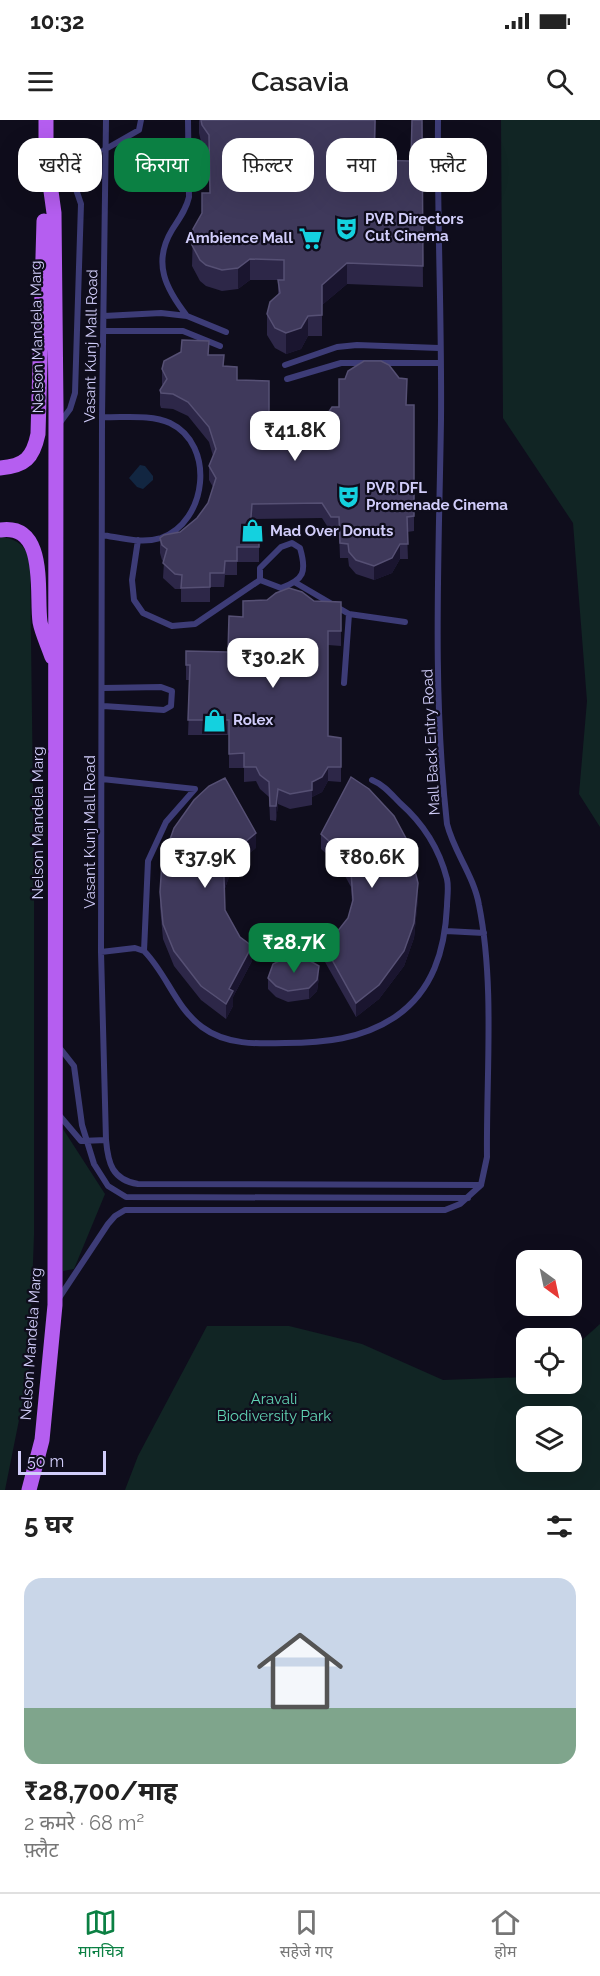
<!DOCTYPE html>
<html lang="hi">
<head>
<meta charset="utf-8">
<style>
  :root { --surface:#fff; --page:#f6f6f6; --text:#222; --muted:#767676; --line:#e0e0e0; --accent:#0b8043 }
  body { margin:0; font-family:Raleway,"Noto Sans Devanagari",sans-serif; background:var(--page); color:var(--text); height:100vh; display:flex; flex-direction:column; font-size:22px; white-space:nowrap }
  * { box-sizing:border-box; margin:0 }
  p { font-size:20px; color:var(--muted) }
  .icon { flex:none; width:33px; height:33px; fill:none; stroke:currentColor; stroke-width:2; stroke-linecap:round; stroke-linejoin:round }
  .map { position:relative; height:1370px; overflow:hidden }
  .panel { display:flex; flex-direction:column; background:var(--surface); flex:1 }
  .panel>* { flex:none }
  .hud { position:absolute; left:18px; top:18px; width:564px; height:54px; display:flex; gap:12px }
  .needle { width:39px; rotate:147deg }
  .controls { position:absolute; left:516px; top:1130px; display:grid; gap:12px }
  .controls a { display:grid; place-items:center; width:66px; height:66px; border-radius:12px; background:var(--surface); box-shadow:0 6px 24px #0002; font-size:30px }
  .scale { position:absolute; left:18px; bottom:15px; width:88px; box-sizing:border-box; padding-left:6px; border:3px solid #d1cdfa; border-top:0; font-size:16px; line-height:21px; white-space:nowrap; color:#d1cdfa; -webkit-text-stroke:4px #0f0d1c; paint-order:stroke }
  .price { position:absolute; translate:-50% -51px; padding:0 14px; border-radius:12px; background:#fff; color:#222; font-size:20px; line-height:39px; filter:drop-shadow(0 2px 3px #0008) }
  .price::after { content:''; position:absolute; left:50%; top:36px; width:18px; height:14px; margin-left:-9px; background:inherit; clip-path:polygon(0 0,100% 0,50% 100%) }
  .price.selected { background:var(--accent); color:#fff }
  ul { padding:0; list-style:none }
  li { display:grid; align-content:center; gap:12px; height:318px; padding:0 24px }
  li span { display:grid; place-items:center; height:186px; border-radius:18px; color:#555 }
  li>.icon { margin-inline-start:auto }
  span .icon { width:108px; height:108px; fill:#fffc; stroke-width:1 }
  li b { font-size:26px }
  h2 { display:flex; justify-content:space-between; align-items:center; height:72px; padding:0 24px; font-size:26px }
  .tag { padding:0 21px; border-radius:18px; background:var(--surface); box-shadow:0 6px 24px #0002; font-size:21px; line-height:54px }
  .tag.selected { background:var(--accent); color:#fff }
  .status { display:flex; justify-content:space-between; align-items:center; height:42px; padding:0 30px; background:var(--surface); direction:ltr }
  .status svg { height:16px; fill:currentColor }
  header { display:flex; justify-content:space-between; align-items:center; height:78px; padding:0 24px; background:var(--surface); font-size:27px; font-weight:600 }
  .menu { display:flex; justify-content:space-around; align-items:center; height:84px; border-top:2px solid var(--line); background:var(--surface); font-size:16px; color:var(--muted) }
  .menu a { display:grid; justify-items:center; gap:3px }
  .menu .selected { color:var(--accent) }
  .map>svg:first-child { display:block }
  .green { fill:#112524; fill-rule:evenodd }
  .water { fill:#122641 }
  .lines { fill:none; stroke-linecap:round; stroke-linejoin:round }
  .lane { stroke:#3d3c77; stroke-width:6 }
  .primary { stroke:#b55ef0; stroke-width:15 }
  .wall { fill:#2d2748 }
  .shaded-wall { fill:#1a152f }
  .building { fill:#3f395b; stroke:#565074; stroke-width:1.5 }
  .labels { text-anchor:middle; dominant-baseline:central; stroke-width:4.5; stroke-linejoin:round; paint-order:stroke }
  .poi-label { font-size:15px; font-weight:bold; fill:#d1cdfa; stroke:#0f0d1c; text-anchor:start }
  .street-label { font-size:15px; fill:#d1cdfa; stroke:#0f0d1c }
  .park-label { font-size:15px; fill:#61d3b3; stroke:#0f0d1c }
</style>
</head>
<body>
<div class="status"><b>10:32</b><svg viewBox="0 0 49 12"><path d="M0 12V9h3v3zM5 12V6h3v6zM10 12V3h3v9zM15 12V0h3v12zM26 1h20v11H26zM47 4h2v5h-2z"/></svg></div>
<header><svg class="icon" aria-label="menu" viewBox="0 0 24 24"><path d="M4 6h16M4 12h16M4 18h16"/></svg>Casavia<svg class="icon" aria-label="search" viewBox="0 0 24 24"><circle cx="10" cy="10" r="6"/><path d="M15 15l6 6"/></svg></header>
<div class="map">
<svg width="600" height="1370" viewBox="0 0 600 1370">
  <rect width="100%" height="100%" fill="#0f0d1c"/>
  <path class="green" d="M501,0H600V707L579,674L587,581L573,403L503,298Z
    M2,417C18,419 27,427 30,443L34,748V1115L29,1250L5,1370H0V418Z
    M63,1009L105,1074L74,1149L63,1151Z
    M600,1204V1370H125L138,1336L207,1206H289L362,1224L443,1260L526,1257V1263H572V1229ZM526,1296H572V1341H526Z"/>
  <path class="water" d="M140,345L145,346L153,356V360L143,369L137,367L129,358Z"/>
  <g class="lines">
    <path class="lane" d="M106,0L102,297L101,832L106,1020C108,1043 112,1060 138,1064L481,1065
      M438,0C437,100 442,200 441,300C439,434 432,570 447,704C454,732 474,756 479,785C495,865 486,956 487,1037L481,1065
      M104,30L139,10L141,0
      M49,36L68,46L81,84L75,273L70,289L59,304
      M104,196L161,193L187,196L226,212
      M187,196C166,169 152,143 172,110C179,99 186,90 189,77L188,0
      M104,211H183L220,226
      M285,245L337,227L357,225L439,228
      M287,259L341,243H439
      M102,297C122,298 151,294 170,303C216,325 207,402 161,418C142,424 122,418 102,415
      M138,420L132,460L134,480L143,493L172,506L195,504L260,460
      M292,423L300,428C307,452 304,460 281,468L260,460V448L281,427Z
      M296,463L349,494L405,502
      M344,563L349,494
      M103,586L164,590L171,586L172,571L161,567L103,568
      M102,659L195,669L166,702L148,741L144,831
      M446,811L484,813
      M101,832L135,828L144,831C167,854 175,887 202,907C226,925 257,924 285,923C324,923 362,919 395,897C433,871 445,830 447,786C447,778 449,768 447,759C439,728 424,704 400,683C391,674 384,665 372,660
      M59,927L74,946L82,1005L94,1044L108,1066L126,1077L468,1078
      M59,995L81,1021L106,1020
      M59,1178L108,1104L115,1096L125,1090H445L460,1084L481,1065"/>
    <path class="primary" d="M0,348C25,346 33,338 38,314L44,101
      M0,410C48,403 36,473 40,502C42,513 48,525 52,537
      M29,1370L42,1320L55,1185L56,288L54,93L46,35V0"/>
  </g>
  <path class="wall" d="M199,0H376L375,40L411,41L422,0L423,167L347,164L322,185V216H308L301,229L286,234L275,228L267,215V194L278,175V160H250L238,169L222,171L206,166L200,161L192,146L193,109L202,93L210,73L209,36L202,26L199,13Z
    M209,235L224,246L237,260L269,302H322L407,285H414V411L407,412L408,439H400L392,453L374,460L356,454L349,446L348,438H340L339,412H331L322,398L252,399L251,410L259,411V442H237V455H225L224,467H210V482H181V469H175L163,458L164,442L162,440L160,433V418L180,412L197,398L208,383L213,367L209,360V346L213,336L209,322L188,296L173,289L161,288L160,285V270L163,266L162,264V249Z
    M314,481L341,482V526L328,525V616L341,618V662L328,661L322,672L312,677V685L290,689L278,684L276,701L270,700L269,677L260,669L256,661L244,662V648H229V615H188L190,560H186V531L228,532L243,497Z
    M321,714L418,778L414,818L404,846L379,879L356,897L325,842V827L348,798L352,783L351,767L339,745L321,729Z
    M256,728L239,741L229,757L224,771L225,790L252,841L233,877V886L226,899L201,880L174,846L163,819L160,787V772Z
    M319,857L317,871L309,879L288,882L276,877L268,869V858Z"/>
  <path class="shaded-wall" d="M250,139V160L238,169V148Z
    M347,143V164L322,185V216V165Z
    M308,196V216L301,229L286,234V213Z
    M400,424V439L392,453L374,460V446Z
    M328,647V661L322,672L312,677V662Z
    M278,669V684L276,701V686Z
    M256,713V728L239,741L229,757L224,771V757L229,742L239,727Z
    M418,763V778L414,818L404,846L379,879L356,897V883Z
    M252,826V841L233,877V886L226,899V884L229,869Z
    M319,846V857L317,871L309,879V868Z"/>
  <path class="building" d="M201,0H375L374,40L411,41L412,0H422L423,146L347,143L322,165V195L308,196L301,208L286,213L275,208L267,194L270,182L280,173L278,160H284V140L250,139L238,148L222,150L206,145L200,140L192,125L193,109L202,93V73H210L209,15L202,5Z
    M182,220L209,221L208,235H224L223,246L237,247V260L269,261V302H322L332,287H339V259H345L348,251L364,241H381L389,245L399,258L407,259L406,285H414V396L407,397L408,424H400L392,438L374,446L356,440L349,432L348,424L340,423L339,397H331L322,383L252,384L250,410L259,411V427H237V441H225L224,453H210V467L181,468L182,455L175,454L163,443L167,429L162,425L160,418L164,415L180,412L197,398L208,383L216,358L209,346L216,329L209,307L188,282L173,274L161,273L160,270L167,259L162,249L164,241L181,232Z
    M289,468L302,472L314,481L341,482V511H328V616L341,618V647H328L322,657L312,662V670L290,674L278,669L276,686H270L269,662L260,655L256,647H244V633L229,634V600H188L190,545H186V531L228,532L229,496L243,497V481L267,480L276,473Z
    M351,657L369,669L394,696L408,722L418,763L414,803L404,831L379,865L356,883L325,827L348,798L353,780L351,752L339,730L321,714Z
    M225,658L256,713L239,727L229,742L224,757L225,790L240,817L252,826L229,869L233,871L226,884L201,866L174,831L163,804L160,772L162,742L174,708L194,680L209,666Z
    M289,836L303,837L319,846L317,860L309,868L288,871L276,866L268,858L273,844Z"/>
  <defs>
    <symbol id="theatre-bare" viewBox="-9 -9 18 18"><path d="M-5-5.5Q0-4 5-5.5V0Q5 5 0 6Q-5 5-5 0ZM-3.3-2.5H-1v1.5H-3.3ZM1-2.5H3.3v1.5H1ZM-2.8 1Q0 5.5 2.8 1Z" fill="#14d1df" stroke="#0f0d1c" stroke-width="2.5" paint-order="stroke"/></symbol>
    <symbol id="supermarket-bare" viewBox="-9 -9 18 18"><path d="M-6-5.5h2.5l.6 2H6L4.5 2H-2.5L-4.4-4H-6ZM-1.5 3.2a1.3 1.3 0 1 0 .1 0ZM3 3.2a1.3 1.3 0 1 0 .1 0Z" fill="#14d1df" stroke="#0f0d1c" stroke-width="2.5" paint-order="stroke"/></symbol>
    <symbol id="shop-bare" viewBox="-9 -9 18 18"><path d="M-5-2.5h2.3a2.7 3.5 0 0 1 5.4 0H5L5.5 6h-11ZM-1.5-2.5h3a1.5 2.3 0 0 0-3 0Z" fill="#14d1df" stroke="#0f0d1c" stroke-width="2.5" paint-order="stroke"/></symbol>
  </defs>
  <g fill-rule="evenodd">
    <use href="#theatre-bare" x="330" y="92" width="33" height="33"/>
    <use href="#supermarket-bare" x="294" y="102" width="33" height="33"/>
    <use href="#theatre-bare" x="332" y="360" width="33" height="33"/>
    <use href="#shop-bare" x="236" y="394" width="33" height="33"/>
    <use href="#shop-bare" x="198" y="584" width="33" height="33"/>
  </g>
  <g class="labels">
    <g class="poi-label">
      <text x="365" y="99">PVR Directors<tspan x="365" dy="17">Cut Cinema</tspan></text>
      <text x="293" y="118" text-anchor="end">Ambience Mall</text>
      <text x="366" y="368">PVR DFL<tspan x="366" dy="17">Promenade Cinema</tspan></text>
      <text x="270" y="411">Mad Over Donuts</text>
      <text x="233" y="600">Rolex</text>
    </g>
    <g class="street-label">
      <text transform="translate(37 217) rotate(-91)">Nelson Mandela Marg</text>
      <text transform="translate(91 226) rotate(-89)">Vasant Kunj Mall Road</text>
      <text transform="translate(431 622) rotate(-93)">Mall Back Entry Road</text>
      <text transform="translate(38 703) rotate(-90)">Nelson Mandela Marg</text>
      <text transform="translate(90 712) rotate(-90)">Vasant Kunj Mall Road</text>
      <text transform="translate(31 1224) rotate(-86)">Nelson Mandela Marg</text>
    </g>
    <g class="park-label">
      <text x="274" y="1279">Aravali<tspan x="274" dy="17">Biodiversity Park</tspan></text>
    </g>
  </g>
</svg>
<div class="controls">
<a><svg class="needle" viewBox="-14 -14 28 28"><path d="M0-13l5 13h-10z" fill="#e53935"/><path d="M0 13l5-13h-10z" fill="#767676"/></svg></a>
<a><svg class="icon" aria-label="locate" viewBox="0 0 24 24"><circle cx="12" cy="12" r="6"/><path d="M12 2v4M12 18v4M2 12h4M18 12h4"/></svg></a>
<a><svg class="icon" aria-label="layers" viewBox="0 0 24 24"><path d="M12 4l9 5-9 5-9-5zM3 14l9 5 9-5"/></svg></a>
</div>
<div class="scale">50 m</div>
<b class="price" style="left:295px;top:342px">₹41.8K</b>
<b class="price" style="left:273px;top:569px">₹30.2K</b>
<b class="price" style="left:205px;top:769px">₹37.9K</b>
<b class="price" style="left:372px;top:769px">₹80.6K</b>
<b class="price selected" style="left:294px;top:854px">₹28.7K</b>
<div class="hud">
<a class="tag">खरीदें</a>
<a class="tag selected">किराया</a>
<a class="tag">फ़िल्टर</a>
<a class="tag">नया</a>
<a class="tag">फ़्लैट</a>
</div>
</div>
<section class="panel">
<h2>5 घर<svg class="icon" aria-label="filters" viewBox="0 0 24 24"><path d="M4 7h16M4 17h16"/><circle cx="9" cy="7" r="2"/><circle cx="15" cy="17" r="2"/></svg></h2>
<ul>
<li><span style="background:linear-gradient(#c9d6e8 70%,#7fa58c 0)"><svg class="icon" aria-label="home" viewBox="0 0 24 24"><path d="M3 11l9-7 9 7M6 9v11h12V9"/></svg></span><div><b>₹28,700/माह</b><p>2 कमरे · 68 m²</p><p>फ़्लैट</p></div></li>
</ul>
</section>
<nav class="menu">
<a class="selected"><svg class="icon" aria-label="map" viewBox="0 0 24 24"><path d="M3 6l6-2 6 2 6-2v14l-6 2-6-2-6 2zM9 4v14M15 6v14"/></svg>मानचित्र</a>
<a><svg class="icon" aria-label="saved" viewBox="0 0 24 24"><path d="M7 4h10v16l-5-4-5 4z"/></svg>सहेजे गए</a>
<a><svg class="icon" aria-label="home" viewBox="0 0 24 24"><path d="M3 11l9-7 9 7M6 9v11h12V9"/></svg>होम</a>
</nav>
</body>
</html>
